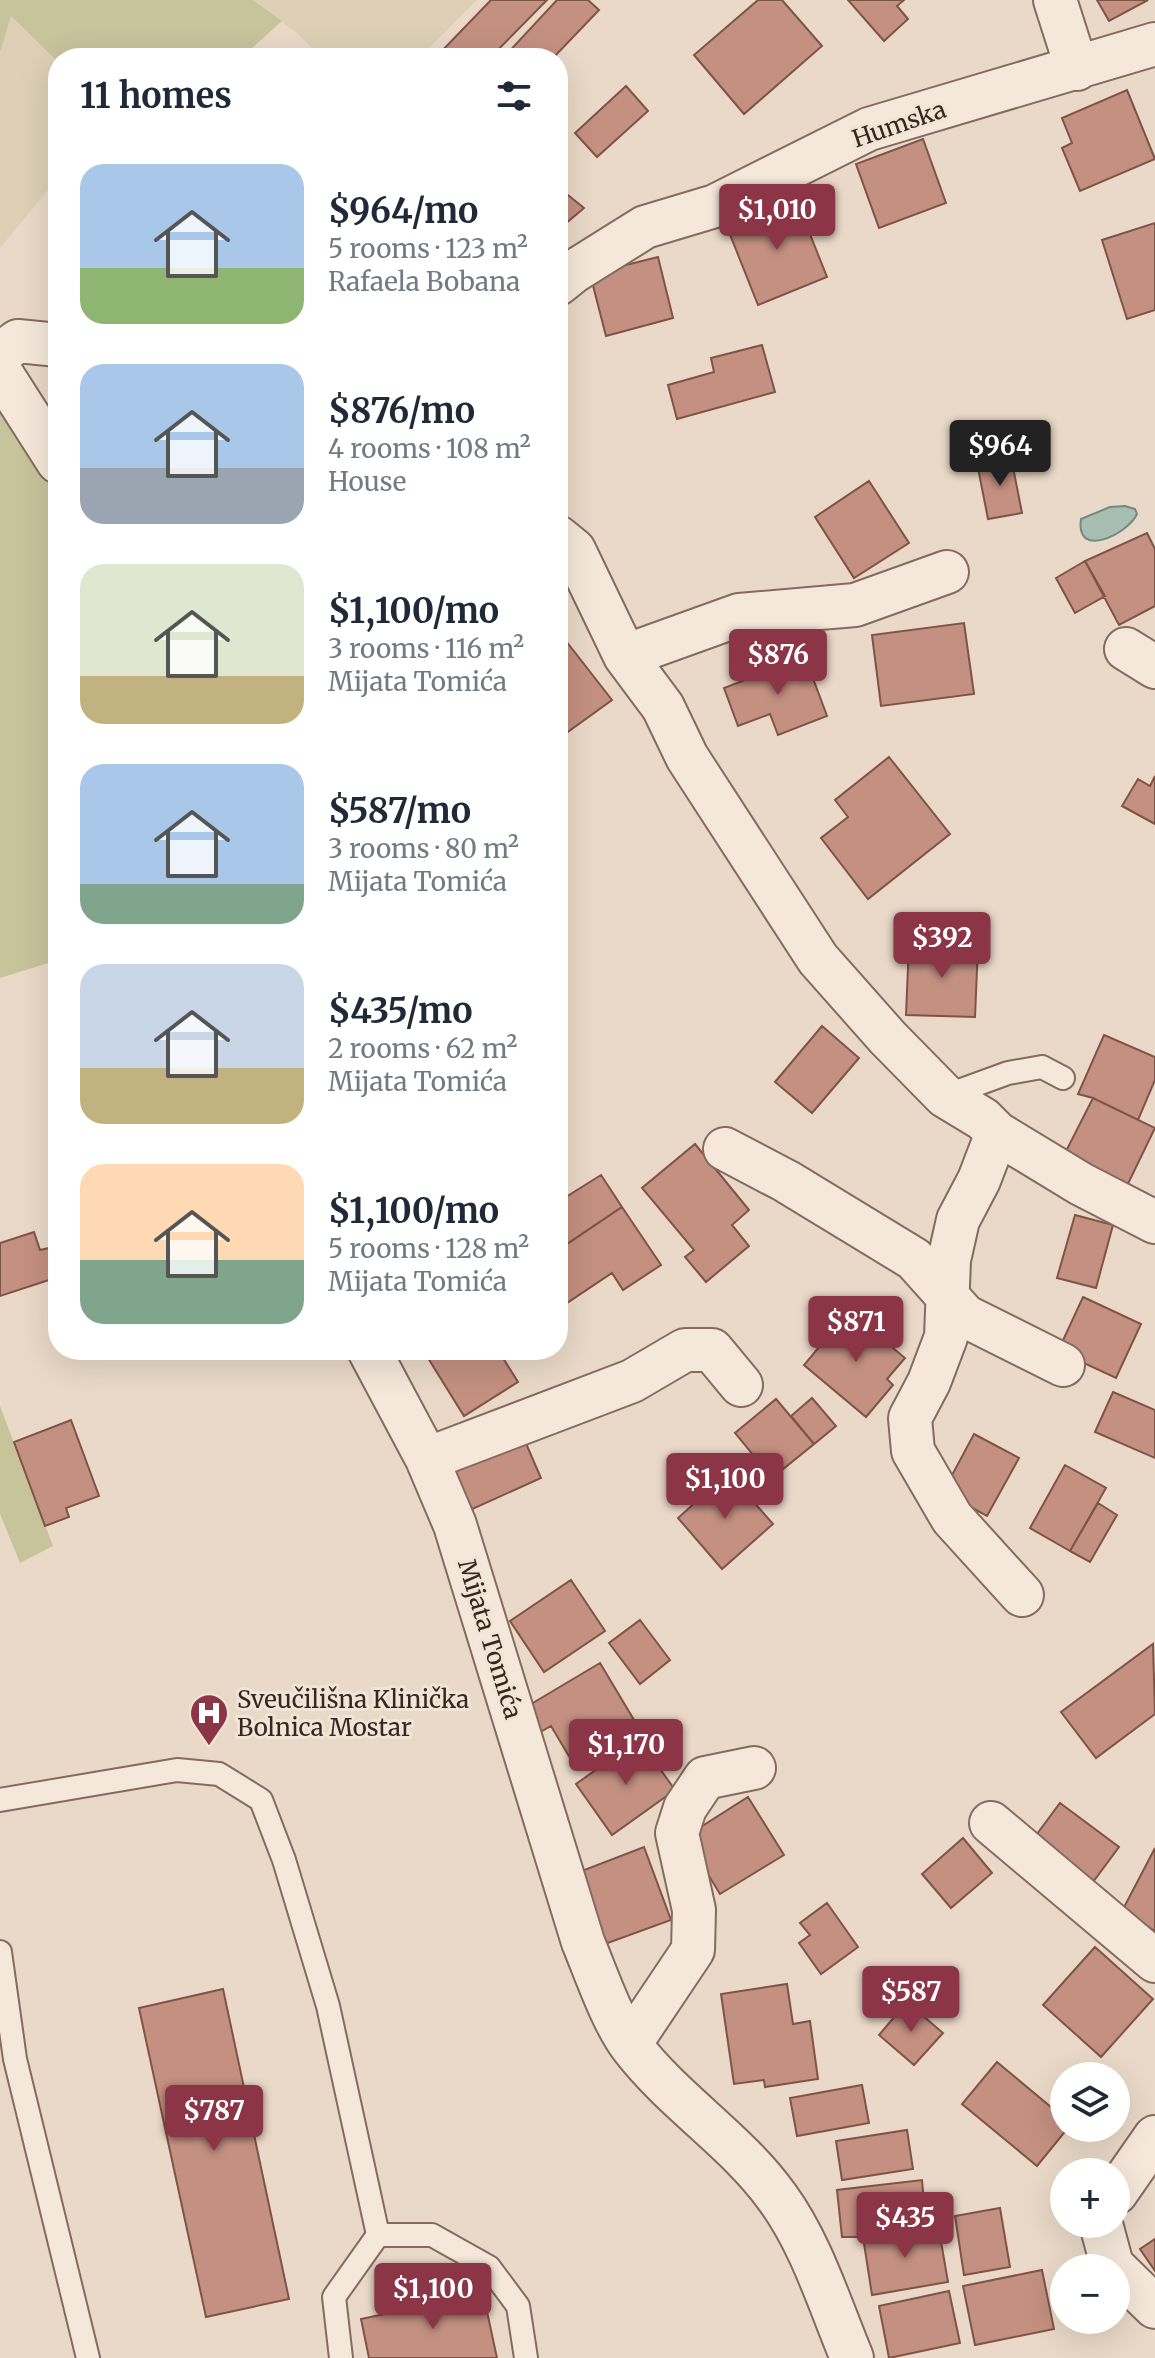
<!DOCTYPE html>
<html lang="en">
<head>
<meta charset="utf-8">
<style>
  :root { --surface:#fff; --page:#f2f2f3; --text:#1f2937; --muted:#747a83; --accent:#8c3546 }
  body { margin:0; font-family:Merriweather,serif; background:var(--page); color:var(--text); height:100vh; display:flex; flex-direction:column; font-size:30px; white-space:nowrap }
  * { box-sizing:border-box; margin:0 }
  p { font-size:26px; color:var(--muted) }
  .icon { flex:none; width:44px; height:44px; fill:none; stroke:currentColor; stroke-width:2; stroke-linecap:round; stroke-linejoin:round }
  .map { position:relative; flex:1; overflow:hidden }
  .side { position:absolute; left:48px; top:48px; width:520px; height:1312px; display:flex; flex-direction:column; background:var(--surface); border-radius:32px; box-shadow:0 8px 32px #0002 }
  .side>* { flex:none }
  .fabs { position:absolute; left:1050px; top:2062px; display:grid; gap:16px }
  .fabs a { display:grid; place-items:center; width:80px; height:80px; border-radius:50%; background:var(--surface); box-shadow:0 8px 32px #0002; font-size:40px }
  .price { position:absolute; translate:-50% -68px; padding:0 18px; border-radius:8px; background:var(--accent); color:#fff; font-size:26px; line-height:52px; filter:drop-shadow(0 2px 4px #0008) }
  .price::after { content:''; position:absolute; left:50%; top:48px; width:24px; height:18px; margin-left:-12px; background:inherit; clip-path:polygon(0 0,100% 0,50% 100%) }
  .price.selected { background:#222; color:#fff }
  ul { padding:0; list-style:none }
  li { display:flex; align-items:center; gap:24px; height:200px; padding:0 32px }
  li span { display:grid; place-items:center; flex:none; width:224px; height:160px; border-radius:24px; color:#555 }
  li>.icon { margin-inline-start:auto }
  span .icon { width:96px; height:96px; fill:#fffc; stroke-width:1 }
  li b { font-size:34px }
  h2 { display:flex; justify-content:space-between; align-items:center; height:96px; padding:0 32px; font-size:34px }
  .map>svg:first-child { display:block }
  .farmland { fill:#ded0b6 }
  .green { fill:#c7c49c }
  .water { fill:#a8beb3; stroke:#708b7f; stroke-width:2 }
  .building { fill:#c49081; stroke:#805347; stroke-width:2 }
  .lines { fill:none; stroke-linecap:round; stroke-linejoin:round }
  .service-casing { stroke:#846b5f; stroke-width:26 }
  .minor-casing { stroke:#846b5f; stroke-width:46 }
  .service { stroke:#f5e8da; stroke-width:22 }
  .minor { stroke:#f5e8da; stroke-width:42 }
  .labels { text-anchor:middle; dominant-baseline:central; stroke-width:6; stroke-linejoin:round; paint-order:stroke }
  .street-label { font-size:24px; fill:#352721; stroke:#f2e5d6 }
  .poi-label { font-size:24px; fill:#352721; stroke:#f2e5d6; text-anchor:start }
</style>
</head>
<body>
<div class="map">
<svg width="1155" height="2358" viewBox="0 0 1155 2358">
  <rect width="100%" height="100%" fill="#ead9c8"/>
  <path class="farmland" d="M253,0H477L419,58H322L298,34Z
    M10,15L58,62V178L0,248V52Z"/>
  <path class="green" d="M0,0H253L282,21L241,58H58V62L11,16L0,52Z
    M0,408L58,462V960L0,978Z
    M0,1406L53,1546L20,1563L0,1514Z"/>
  <path class="water" d="M1125,506L1135,509L1137,514C1128,534 1075,560 1081,519L1110,507Z"/>
  <path class="building" d="M491,0H547L490,58H435Z
    M557,0H588L599,10L553,58H503Z
    M758,0H782L822,46L744,114L694,55Z
    M848,0H904L897,6L908,19L884,41Z
    M1097,0H1148L1109,21Z
    M626,86L648,111L597,157L575,133Z
    M1127,90L1155,159L1080,191L1062,148L1072,143L1062,118Z
    M923,139L946,203L879,228L856,164Z
    M558,187L584,208L558,230Z
    M796,199L827,277L758,305L727,227Z
    M1155,223V310L1127,319L1102,240Z
    M658,257L673,318L606,336L590,274Z
    M762,345L775,392L677,419L668,385L714,372L711,358Z
    M1011,457L1022,513L988,519L977,463Z
    M869,481L909,543L854,578L815,517Z
    M1147,533L1155,549V606L1119,625L1085,561Z
    M1085,561L1105,596L1075,613L1056,578Z
    M964,623L974,694L881,706L872,635Z
    M566,641L612,700L558,739V648Z
    M805,657L827,716L778,735L770,714L738,726L724,688Z
    M889,757L950,834L868,899L821,838L848,817L835,800Z
    M1155,776V824L1122,806L1138,779L1150,786Z
    M909,943L978,946L975,1017L906,1015Z
    M822,1026L859,1058L812,1113L775,1082Z
    M1104,1035L1155,1057V1080L1138,1120L1093,1098L1078,1094Z
    M1093,1098L1155,1128L1125,1190L1062,1159Z
    M695,1144L749,1210L732,1225L749,1246L706,1282L685,1257L694,1250L642,1188Z
    M601,1175L622,1207L567,1244L558,1230V1202Z
    M622,1207L661,1265L623,1290L612,1273L561,1307L558,1302V1250Z
    M1075,1215L1113,1225L1096,1288L1057,1278Z
    M34,1232L40,1250L49,1248L58,1277L0,1296V1243Z
    M1083,1297L1141,1324L1116,1378L1058,1351Z
    M849,1311L905,1358L887,1379L893,1385L866,1417L804,1365Z
    M423,1350H498L518,1382L464,1416Z
    M1113,1392L1155,1410V1458L1095,1432Z
    M812,1398L836,1426L814,1444L791,1416Z
    M776,1399L814,1444L772,1478L735,1433Z
    M71,1420L99,1496L66,1508L69,1517L45,1526L14,1442Z
    M521,1432L541,1478L468,1511L447,1465Z
    M974,1434L1019,1458L987,1516L943,1492Z
    M1065,1465L1106,1488L1070,1551L1030,1528Z
    M728,1473L773,1524L722,1569L678,1518Z
    M1098,1503L1117,1515L1090,1562L1070,1551Z
    M571,1580L605,1631L544,1672L510,1621Z
    M640,1620L670,1660L640,1684L609,1643Z
    M1153,1644L1155,1714L1096,1758L1061,1712Z
    M600,1663L637,1725L573,1763L551,1726L535,1735L521,1710Z
    M639,1739L675,1790L612,1835L576,1784Z
    M748,1797L784,1855L720,1894L685,1837Z
    M1060,1803L1119,1847L1090,1886L1031,1842Z
    M963,1838L992,1873L951,1908L922,1874Z
    M644,1847L671,1920L605,1944L579,1872Z
    M1155,1848V1931L1121,1913Z
    M827,1903L858,1947L821,1974L799,1943L810,1935L800,1923Z
    M1095,1947L1153,1999L1101,2057L1043,2005Z
    M787,1984L793,2024L810,2021L818,2079L765,2087L764,2080L734,2084L721,1994Z
    M223,1989L289,2299L206,2317L139,2008Z
    M907,2002L943,2033L914,2065L879,2035Z
    M997,2062L1064,2118V2128H1068L1037,2166L962,2104Z
    M862,2085L869,2123L797,2136L790,2098Z
    M907,2130L913,2169L842,2180L836,2141Z
    M922,2180L926,2226L863,2237H842L837,2190Z
    M1000,2208L1010,2267L964,2275L955,2216Z
    M938,2224L948,2282L872,2295L863,2237Z
    M1155,2239V2271L1140,2249Z
    M1042,2270L1054,2329L975,2345L963,2286Z
    M949,2291L960,2343L889,2358L879,2306Z
    M483,2293L497,2358H369L361,2319Z"/>
  <g class="lines">
    <defs>
      <path id="service" d="M945,1096L1008,1073L1042,1067L1063,1078
        M0,1800L177,1770L219,1774L261,1800L284,1860L328,2006L378,2235L334,2297L341,2358
        M0,1952L15,2059L88,2358
        M378,2235H432L489,2267L518,2306L526,2358"/>
      <path id="minor" d="M1055,0L1077,69
        M558,284L573,272L645,227L715,206L869,129L1155,44
        M0,354L18,341L58,345
        M0,371L58,462
        M558,537L574,550L625,656L663,707L687,757L818,959L888,1038L945,1096L983,1119L997,1133L1081,1184L1155,1222
        M1126,649L1155,667
        M625,656L739,615L855,605L947,572
        M997,1133L979,1180L958,1220L949,1260L946,1337L929,1382L910,1418L913,1451L952,1518L1022,1595
        M725,1149L786,1181L914,1259L965,1316L1063,1365
        M369,1350L427,1459L455,1525L583,1942C596,1973 612,2021 632,2047C675,2103 736,2140 777,2197C811,2243 830,2305 852,2358
        M427,1459L632,1381L685,1350H712L741,1385
        M991,1823L1155,1961
        M630,2044L693,1950L694,1910L677,1833L685,1808L705,1778L754,1768
        M1116,2193L1155,2137
        M1101,2224L1112,2265L1115,2268
        M1116,2269L1155,2307"/>
    </defs>
    <use href="#service" class="service-casing"/>
    <use href="#minor" class="minor-casing"/>
    <use href="#service" class="service"/>
    <use href="#minor" class="minor"/>
  </g>
  <defs>
    <symbol id="hospital-pin" viewBox="-11 -11 22 30"><path d="M0 17L-7.5 6A9.5 9.5 0 1 1 7.5 6Z" fill="#8c3546" stroke="#f2e5d6"/><path d="M-5-5h3v3.5h4V-5h3V5h-3V1.5h-4V5h-3Z" fill="#fff"/></symbol>
  </defs>
  <g fill-rule="evenodd">
    <use href="#hospital-pin" x="187" y="1691" width="44" height="60"/>
  </g>
  <g class="labels">
    <g class="street-label">
      <text transform="translate(899 124) rotate(-19)">Humska</text>
      <text transform="translate(490 1639) rotate(73)">Mijata Tomića</text>
    </g>
    <g class="poi-label">
      <text x="237" y="1699">Sveučilišna Klinička<tspan x="237" dy="28">Bolnica Mostar</tspan></text>
    </g>
  </g>
</svg>
<div class="fabs">
<a><svg class="icon" aria-label="layers" viewBox="0 0 24 24"><path d="M12 4l9 5-9 5-9-5zM3 14l9 5 9-5"/></svg></a>
<a>+</a>
<a>−</a>
</div>
<b class="price" style="left:777px;top:252px">$1,010</b>
<b class="price selected" style="left:1000px;top:488px">$964</b>
<b class="price" style="left:778px;top:697px">$876</b>
<b class="price" style="left:942px;top:980px">$392</b>
<b class="price" style="left:856px;top:1364px">$871</b>
<b class="price" style="left:725px;top:1521px">$1,100</b>
<b class="price" style="left:626px;top:1787px">$1,170</b>
<b class="price" style="left:911px;top:2034px">$587</b>
<b class="price" style="left:214px;top:2153px">$787</b>
<b class="price" style="left:905px;top:2260px">$435</b>
<b class="price" style="left:433px;top:2331px">$1,100</b>
<section class="side">
<h2>11 homes<svg class="icon" aria-label="filters" viewBox="0 0 24 24"><path d="M4 7h16M4 17h16"/><circle cx="9" cy="7" r="2"/><circle cx="15" cy="17" r="2"/></svg></h2>
<ul>
<li><span style="background:linear-gradient(#a9c7e8 65%,#8fb573 0)"><svg class="icon" aria-label="home" viewBox="0 0 24 24"><path d="M3 11l9-7 9 7M6 9v11h12V9"/></svg></span><div><b>$964/mo</b><p>5 rooms · 123 m²</p><p>Rafaela Bobana</p></div></li>
<li><span style="background:linear-gradient(#a9c7e8 65%,#9aa5b1 0)"><svg class="icon" aria-label="home" viewBox="0 0 24 24"><path d="M3 11l9-7 9 7M6 9v11h12V9"/></svg></span><div><b>$876/mo</b><p>4 rooms · 108 m²</p><p>House</p></div></li>
<li><span style="background:linear-gradient(#dfe7d0 70%,#c2b280 0)"><svg class="icon" aria-label="home" viewBox="0 0 24 24"><path d="M3 11l9-7 9 7M6 9v11h12V9"/></svg></span><div><b>$1,100/mo</b><p>3 rooms · 116 m²</p><p>Mijata Tomića</p></div></li>
<li><span style="background:linear-gradient(#a9c7e8 75%,#7fa58c 0)"><svg class="icon" aria-label="home" viewBox="0 0 24 24"><path d="M3 11l9-7 9 7M6 9v11h12V9"/></svg></span><div><b>$587/mo</b><p>3 rooms · 80 m²</p><p>Mijata Tomića</p></div></li>
<li><span style="background:linear-gradient(#c9d6e8 65%,#c2b280 0)"><svg class="icon" aria-label="home" viewBox="0 0 24 24"><path d="M3 11l9-7 9 7M6 9v11h12V9"/></svg></span><div><b>$435/mo</b><p>2 rooms · 62 m²</p><p>Mijata Tomića</p></div></li>
<li><span style="background:linear-gradient(#ffd9b3 60%,#7fa58c 0)"><svg class="icon" aria-label="home" viewBox="0 0 24 24"><path d="M3 11l9-7 9 7M6 9v11h12V9"/></svg></span><div><b>$1,100/mo</b><p>5 rooms · 128 m²</p><p>Mijata Tomića</p></div></li>
</ul>
</section>
</div>
</body>
</html>
